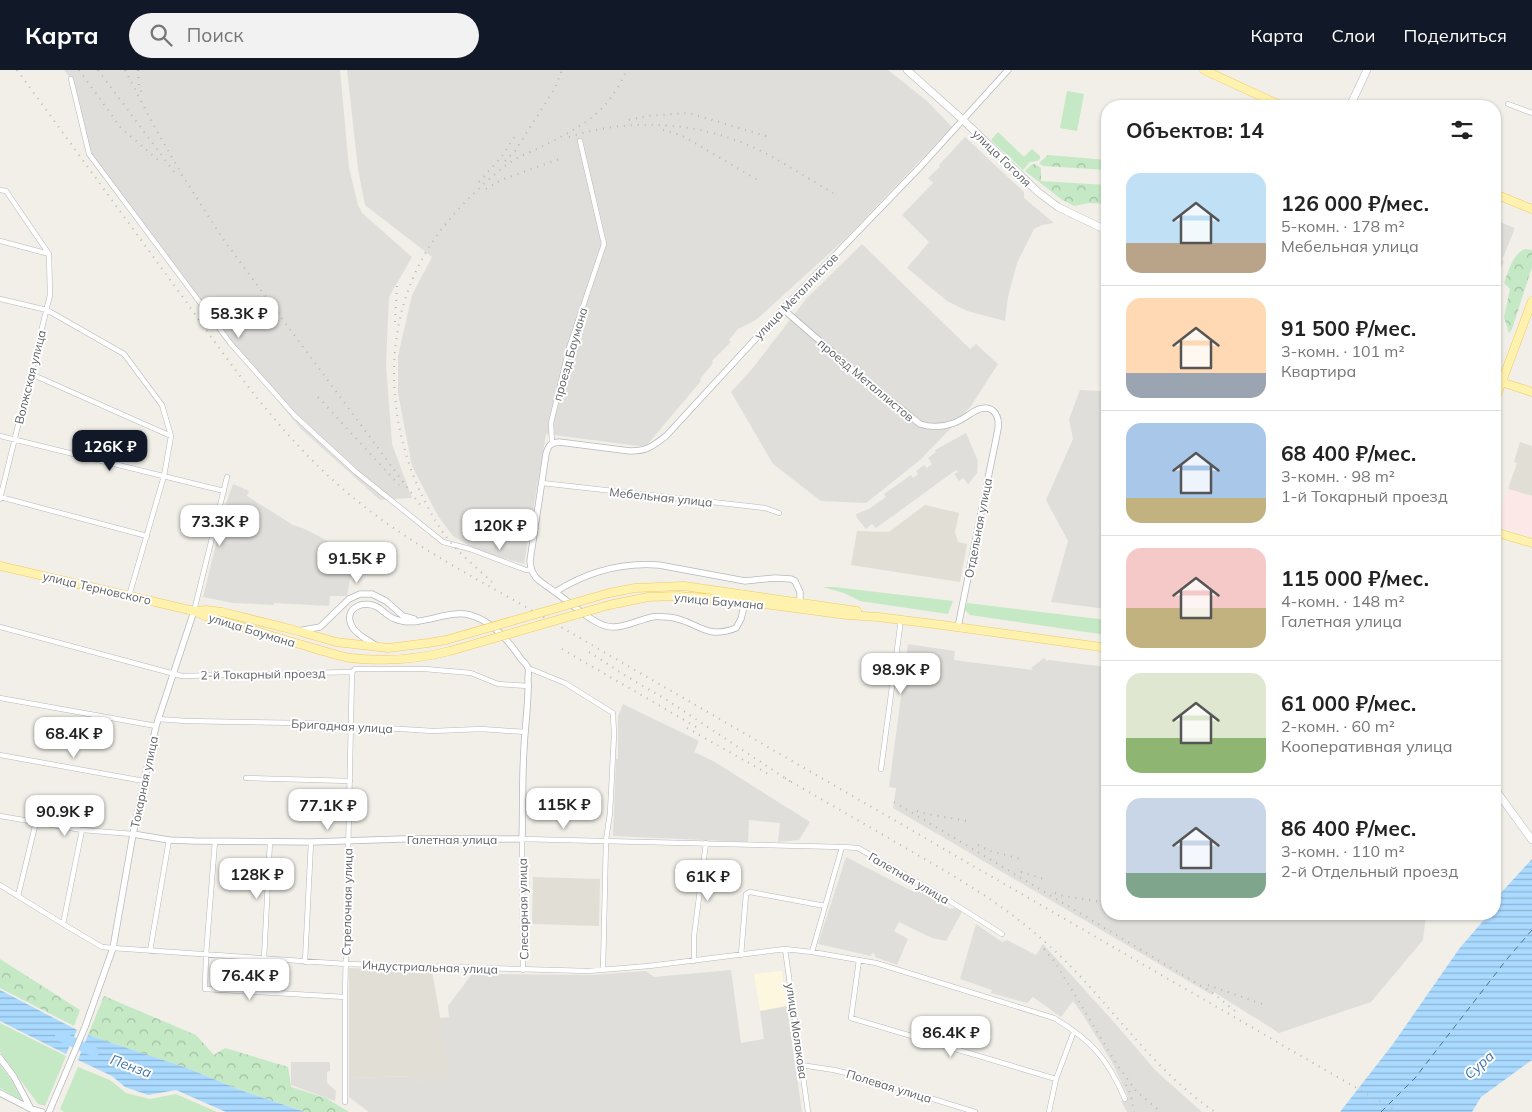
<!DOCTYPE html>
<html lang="ru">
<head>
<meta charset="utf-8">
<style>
  :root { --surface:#fff; --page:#f2f2f2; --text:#222; --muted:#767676; --line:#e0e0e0; --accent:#111827 }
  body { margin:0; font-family:Mulish,sans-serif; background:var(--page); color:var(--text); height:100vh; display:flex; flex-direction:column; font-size:19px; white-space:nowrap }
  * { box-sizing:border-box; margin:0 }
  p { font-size:16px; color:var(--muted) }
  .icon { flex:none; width:28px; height:28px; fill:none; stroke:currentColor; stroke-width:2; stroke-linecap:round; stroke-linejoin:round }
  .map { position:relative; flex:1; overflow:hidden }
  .details { position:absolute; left:1101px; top:30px; width:400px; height:820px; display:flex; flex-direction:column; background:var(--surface); border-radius:20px; box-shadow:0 1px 4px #0004 }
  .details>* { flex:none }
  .price { position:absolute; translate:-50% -42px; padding:0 11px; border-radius:10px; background:#fff; color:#222; font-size:16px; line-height:32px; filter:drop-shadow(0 1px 2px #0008) }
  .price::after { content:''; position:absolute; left:50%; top:30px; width:15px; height:11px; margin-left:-8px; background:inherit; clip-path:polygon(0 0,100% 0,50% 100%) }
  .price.active { background:var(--accent); color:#fff }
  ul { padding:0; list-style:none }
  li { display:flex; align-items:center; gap:15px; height:125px; padding:0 25px }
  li+li { border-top:1px solid var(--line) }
  li span { display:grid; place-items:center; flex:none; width:140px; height:100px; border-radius:15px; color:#555 }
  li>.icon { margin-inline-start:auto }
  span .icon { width:60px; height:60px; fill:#fffc; stroke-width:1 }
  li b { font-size:21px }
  h2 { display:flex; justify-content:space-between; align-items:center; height:60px; padding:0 25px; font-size:21px }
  header { display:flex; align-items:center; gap:30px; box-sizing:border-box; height:70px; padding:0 25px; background:var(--accent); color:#fff }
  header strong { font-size:24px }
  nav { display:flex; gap:28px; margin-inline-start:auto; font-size:18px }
  .search { width:350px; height:45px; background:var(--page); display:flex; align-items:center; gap:12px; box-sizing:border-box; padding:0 18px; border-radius:28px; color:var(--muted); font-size:19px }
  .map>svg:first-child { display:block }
  .commercial { fill:#fef7e0 }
  .industrial { fill:#e0deda }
  .education { fill:#e1ded6 }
  .medical { fill:#fce8e6 }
  .grass { fill:#c5e8c5 }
  .forest { fill:url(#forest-crowns) }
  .water { fill:url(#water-rules) }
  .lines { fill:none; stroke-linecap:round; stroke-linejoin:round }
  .river { stroke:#aadaff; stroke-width:10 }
  .ferry { stroke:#4174aa; stroke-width:1; stroke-dasharray:6 5; stroke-linecap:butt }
  .minor-casing { stroke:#b5b8bc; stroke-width:5.5 }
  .tertiary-casing { stroke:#b5b8bc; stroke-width:7 }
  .secondary-casing { stroke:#b6babf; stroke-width:8 }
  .primary-casing { stroke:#f2c960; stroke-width:9 }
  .minor { stroke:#fff; stroke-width:4.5 }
  .tertiary { stroke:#fff; stroke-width:5.5 }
  .secondary { stroke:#fff; stroke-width:7 }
  .primary { stroke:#fff2af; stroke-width:8 }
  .rail { stroke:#b6b7b8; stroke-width:2; stroke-dasharray:1 6; stroke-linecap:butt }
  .primary-bridge-casing { stroke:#f2c960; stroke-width:9; stroke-linecap:butt }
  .primary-bridge { stroke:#fff2af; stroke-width:8 }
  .labels { text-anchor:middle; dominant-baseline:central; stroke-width:4; stroke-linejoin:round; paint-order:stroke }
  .street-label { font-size:12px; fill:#5f6368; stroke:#fff }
  .water-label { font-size:14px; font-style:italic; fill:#4174aa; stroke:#fff }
</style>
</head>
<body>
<header>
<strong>Карта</strong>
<div class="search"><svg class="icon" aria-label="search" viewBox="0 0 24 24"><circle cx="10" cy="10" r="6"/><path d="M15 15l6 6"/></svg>Поиск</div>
<nav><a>Карта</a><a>Слои</a><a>Поделиться</a></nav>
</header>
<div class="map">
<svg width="1532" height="1042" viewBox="0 0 1532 1042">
  <defs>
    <pattern id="forest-crowns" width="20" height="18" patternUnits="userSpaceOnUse" patternTransform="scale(1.25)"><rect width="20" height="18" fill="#c5e8c5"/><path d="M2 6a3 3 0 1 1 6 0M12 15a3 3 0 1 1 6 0" fill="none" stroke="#a3c0a4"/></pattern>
    <pattern id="water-rules" width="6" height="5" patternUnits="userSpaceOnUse" patternTransform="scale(1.25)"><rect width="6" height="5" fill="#aadaff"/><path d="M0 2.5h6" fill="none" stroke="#8eb4d2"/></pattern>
  </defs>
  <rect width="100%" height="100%" fill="#f1efe8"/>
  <path class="commercial" d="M782,901L787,936L760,941L754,904Z"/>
  <path class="industrial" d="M64,0H340L349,98L358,135L362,143L412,187L389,227L386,294L392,374L412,428L380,430L301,359L231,274L89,84L71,9Z
    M347,0H888L927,31L952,57L845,169L756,250L738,259L729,270L731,272L712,291L713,293L700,309L701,311L646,376H639L546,364L524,494L478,481L453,466L438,446L412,396L398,323V286L412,225L432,187L365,135L358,99Z
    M965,67L1024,122V128L1054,153L1042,155L1034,159L1017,193L1008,227L1005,251L967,241L947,231L907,198L929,172L902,145L933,113L928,108L940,97L939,95Z
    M1495,150L1515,158L1502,190L1504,191L1495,214Z
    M862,174L970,279L976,274L998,294L971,336L958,351L920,390L866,433L821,431L773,394L731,322L752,299L806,229Z
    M1107,319V539L1051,532L1068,471L1046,430L1073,369L1069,349L1080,320L1102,321Z
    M966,363L978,391L977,403L970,412L968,414L963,408L959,411L954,404L958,402L956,400L876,458L872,454L866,459L857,448L856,444L869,439L886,427L884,424L911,405L913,408L918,404L916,401L924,395L927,398L932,394L928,388L936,382L935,380Z
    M233,414L249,421L247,426L293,455L305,459L337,476L336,484L354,487L347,526H330L329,536L274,533V535L233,533L203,527L226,434Z
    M908,574L955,581L954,590L1017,598L1033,600L1031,598L1044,588L1047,591L1049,590L1107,597L1108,844H1426L1423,870L1371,932L1279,963L1214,922L1212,925L893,738L896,718L889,717Z
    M623,634L699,671L694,682L715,692L810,752L799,770L778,772L780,753L749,750L748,772L613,766L616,689H618V646Z
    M846,787L914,822L917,817L950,839L955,838L962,842L946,871L932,868L899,852L894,861L908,869L897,895L875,887V884L872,883L871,886L818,874Z
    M976,854L1002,872L1007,870L1036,885L1043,874L1113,951L1156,1001L1202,1042H1127L1121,1031L1128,1027L1112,992L1083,945L1073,931L1061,947L1033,927L1027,933L991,923L992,920L960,909Z
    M731,900L741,973L764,969L760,941L787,936L802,1042H369L349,1027V1008L414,1006V1011L450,1008L440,948L449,947L448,936L472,904L592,905L646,901L654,907Z
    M291,992H330V1001L327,1002V1013L336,1021L335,1031L291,1015Z"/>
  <path class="education" d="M1520,372L1532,376V426L1508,419L1517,393L1514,392Z
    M925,435L959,443L955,462L958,472L967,474L960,512L851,495L857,461L889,462Z
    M533,807L600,809L599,856L532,854Z
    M349,898L432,901L451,1008L441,1010L414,1011V1006L349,1008Z"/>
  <path class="medical" d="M1508,419L1532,426V467L1497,455Z"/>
  <path class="grass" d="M1067,21L1084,24L1077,61L1060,58Z
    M998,62L1024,87L1032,79L1040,86V89L1037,91L1030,92L1023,100L991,70Z
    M823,517H834L953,531L948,544L860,531L844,523Z
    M967,533L1107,550V565L970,545L965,540Z
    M0,953L66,986L45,1036L38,1034L0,982Z
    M0,995L10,1008L23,1032L0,1018Z
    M78,997L110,1010L126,1023L150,1029L176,1024L217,1042H64L60,1039Z"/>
  <path class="forest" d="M1048,85L1107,90V100L1043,96L1039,93Z
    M1035,94L1041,98V111L1107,115V134L1089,133L1074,136L1061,129L1025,101L1031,95Z
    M1525,179L1532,180V197L1512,259L1509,263L1504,247L1510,219L1504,213C1509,200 1512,185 1525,179Z
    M0,889L80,940L74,956L0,918Z
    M104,926L196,965L214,985L225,978L288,997L291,1017L326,1028L349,1042H305L240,1020L187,998L88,965Z"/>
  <path class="water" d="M1532,789V990L1481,1027L1472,1042H1340L1393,974L1459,879L1489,844H1495V834L1500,824Z
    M0,920L77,960L66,984L0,951Z
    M88,965L187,998L240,1020L305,1042H226L176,1020L148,1025L125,1017L112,1006L78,990Z"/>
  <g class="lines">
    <path class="river" d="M60,966L94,982"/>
    <path class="ferry" d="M1381,1042L1415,1008L1507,889L1532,860"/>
    <defs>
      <path id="minor" d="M71,9L89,84L231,274L294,345L356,402L443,472L470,479L526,500H531
        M1508,34L1532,43
        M0,120L6,121L49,184
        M0,171L49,184
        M0,229L47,240L124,284L162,335L171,366L164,406L129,526
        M31,304L171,366
        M0,366L224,421
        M552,373L551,353L569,278L604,174L580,71
        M542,413L765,438L779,443
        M0,427L147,466
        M0,429L50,225L49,184
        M194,541L227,407
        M0,557L182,606L352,602L355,599H425L471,603L498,614L529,616
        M528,598L565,613L613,643L614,665L610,743L606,770L603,900
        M0,628L156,656
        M158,649L186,651L304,653L433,661L481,659L525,662
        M0,685L144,711
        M881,699L900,557V550
        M246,708L350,711
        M0,746L82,760L133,764
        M215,771L206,885L205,919L345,927
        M0,815L63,854L102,877L113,878L346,894L588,901L649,896L785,879L812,882L876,893L1054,948C1091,970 1108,989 1125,1029
        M18,826L36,752
        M63,854L82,760
        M785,879L808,1042
        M150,881L169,770
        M812,882L842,777
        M741,885L746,824L750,822L825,836
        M264,889L270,771
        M859,890L851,948L1056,1009
        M694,891V866L706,773
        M305,892L311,772
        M523,900L522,769L842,777L858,778L940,825L1002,864
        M801,995L834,1000L855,1005L975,1042
        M345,1032V927L352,602
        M1049,1042L1056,1009L1074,961"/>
      <path id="tertiary" d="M783,239L860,306L920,354C932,358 943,357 954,353C962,350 968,345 975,341C991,333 1000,343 998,359L958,557
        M555,522C568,531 592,553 606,556C620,560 638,550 652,547C656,546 662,547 667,547C697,549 703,571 736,558L741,549L745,532
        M800,532V522L795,511L791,509L775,508L745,511L659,495C621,492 587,502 555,522C542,512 531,509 530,491L546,384C548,376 550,373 559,372L630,381C647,381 653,376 666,366L783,239L920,97L1008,0
        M298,561L320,557L349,529L360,524H372L386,531L403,546L414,549
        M133,764L169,770L194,771L311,772L402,769H522C523,739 522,708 524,678C525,655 529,632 528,609C528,606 529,601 528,598C527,595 523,591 521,589C509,571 492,551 470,545C446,539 418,559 395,549C389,547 384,542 379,538C364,528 341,539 353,558C358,566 370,571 377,576
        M0,988L14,1007L31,1039L42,1042
        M0,1023L31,1039
        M49,1042L85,957L113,878L133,764L156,656L194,541"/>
      <path id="secondary" d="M907,0L963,50L1038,122L1058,137L1108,161
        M1350,36L1367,0
        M1495,719L1532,770"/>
      <path id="primary" d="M1204,0L1282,36
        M1495,124L1532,139
        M1501,312L1532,322
        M1495,330L1532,231
        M1495,462L1532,473
        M0,496L194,541L205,546C235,555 266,564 296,573C314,578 333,585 351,588C384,592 418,589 450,581
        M609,523L635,518L684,516L857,541
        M609,535L648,527L678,526L734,530L847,545L878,547L942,555L1108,578
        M196,541L206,540L222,542L298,561L336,572L388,578L428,573L446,570"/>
    </defs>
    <use href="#minor" class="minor-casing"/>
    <use href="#tertiary" class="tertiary-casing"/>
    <use href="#secondary" class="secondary-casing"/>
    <use href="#primary" class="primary-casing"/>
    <use href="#minor" class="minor"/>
    <use href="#tertiary" class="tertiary"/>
    <use href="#secondary" class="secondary"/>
    <use href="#primary" class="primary"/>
    <path class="rail" d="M17,0C72,75 127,151 182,226C229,292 275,358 335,412C398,469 474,507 547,549L1398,1042
      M79,0L121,58L158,90
      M98,0L174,102
      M125,0L153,54L182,105L223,169L421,436
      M138,0L139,16L142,23
      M629,50L647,46L689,43L769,67
      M663,60L683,66L761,112
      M569,67C634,46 706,52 767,84C789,96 811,110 833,123
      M505,91L515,81L555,18L562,0
      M479,112L502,86L515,66
      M486,119L501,110L562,88
      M395,252L397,216
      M318,327L399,415
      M492,512C477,498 455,480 444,464C388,382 375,269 426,182C445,150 477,118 505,96C515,88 528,83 539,78C562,66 587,55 605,35C614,25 621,12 627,0
      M562,579L698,658
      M589,582L626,606L667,630L791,712
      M687,658L770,705
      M785,708C826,732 868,756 909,780C956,807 1003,834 1044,871C1105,924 1147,996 1215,1042
      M894,732L1038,818L1213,923L1235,941
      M917,741L927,744L968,751
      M978,775L990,781L1021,789
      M1021,802L1047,810
      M1055,823L1063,826L1108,833
      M1044,879L1055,892L1114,990L1136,1021L1161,1042
      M1208,915L1265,935
      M1126,1015L1131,1025L1134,1042"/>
    <defs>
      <path id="primary-bridge" d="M446,570L609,523
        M450,581L609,535"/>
    </defs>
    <use href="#primary-bridge" class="primary-bridge-casing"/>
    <use href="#primary-bridge" class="primary-bridge"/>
  </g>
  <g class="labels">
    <g class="street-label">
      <text transform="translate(1002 88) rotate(44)">улица Гоголя</text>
      <text transform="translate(796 226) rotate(-46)">улица Металлистов</text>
      <text transform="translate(570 284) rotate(-74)">проезд Баумана</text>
      <text transform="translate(30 307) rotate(-76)">Волжская улица</text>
      <text transform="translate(866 310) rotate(40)">проезд Металлистов</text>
      <text transform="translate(661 427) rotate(6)">Мебельная улица</text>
      <text transform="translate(978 458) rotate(-79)">Отдельная улица</text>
      <text transform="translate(97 518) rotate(13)">улица Терновского</text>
      <text transform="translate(719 531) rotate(5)">улица Баумана</text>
      <text transform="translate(252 560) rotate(17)">улица Баумана</text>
      <text transform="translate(263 604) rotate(-1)">2-й Токарный проезд</text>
      <text transform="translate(342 656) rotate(3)">Бригадная улица</text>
      <text transform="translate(144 712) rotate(-78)">Токарная улица</text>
      <text x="452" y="769">Галетная улица</text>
      <text transform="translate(909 808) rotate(30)">Галетная улица</text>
      <text transform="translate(347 832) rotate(-89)">Стрелочная улица</text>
      <text transform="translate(523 839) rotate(-91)">Слесарная улица</text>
      <text transform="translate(430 897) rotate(2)">Индустриальная улица</text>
      <text transform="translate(797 961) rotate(82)">улица Молокова</text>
      <text transform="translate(889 1016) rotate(17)">Полевая улица</text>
    </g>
    <g class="water-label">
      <text transform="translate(1479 995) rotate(-42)">Сура</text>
      <text transform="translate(131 996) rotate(20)">Пенза</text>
    </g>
  </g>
</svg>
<b class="price" style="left:239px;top:269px">58.3K ₽</b>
<b class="price active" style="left:110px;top:402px">126K ₽</b>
<b class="price" style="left:220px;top:477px">73.3K ₽</b>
<b class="price" style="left:500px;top:481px">120K ₽</b>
<b class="price" style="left:357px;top:514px">91.5K ₽</b>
<b class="price" style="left:901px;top:625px">98.9K ₽</b>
<b class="price" style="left:74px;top:689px">68.4K ₽</b>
<b class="price" style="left:564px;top:760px">115K ₽</b>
<b class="price" style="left:328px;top:761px">77.1K ₽</b>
<b class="price" style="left:65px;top:767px">90.9K ₽</b>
<b class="price" style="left:257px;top:830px">128K ₽</b>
<b class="price" style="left:708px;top:832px">61K ₽</b>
<b class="price" style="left:250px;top:931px">76.4K ₽</b>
<b class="price" style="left:951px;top:988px">86.4K ₽</b>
<section class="details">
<h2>Объектов: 14<svg class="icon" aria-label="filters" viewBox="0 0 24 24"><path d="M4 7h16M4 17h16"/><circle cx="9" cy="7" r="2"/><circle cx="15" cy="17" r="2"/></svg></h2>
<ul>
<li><span style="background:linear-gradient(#bfe0f5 70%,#b9a48a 0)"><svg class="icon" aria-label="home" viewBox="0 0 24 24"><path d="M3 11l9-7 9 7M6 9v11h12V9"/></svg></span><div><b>126 000 ₽/мес.</b><p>5-комн. · 178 m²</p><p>Мебельная улица</p></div></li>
<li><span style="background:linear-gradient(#ffd9b3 75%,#9aa5b1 0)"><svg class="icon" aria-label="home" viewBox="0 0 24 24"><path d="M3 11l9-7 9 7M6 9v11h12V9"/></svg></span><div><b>91 500 ₽/мес.</b><p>3-комн. · 101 m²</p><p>Квартира</p></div></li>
<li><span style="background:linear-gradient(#a9c7e8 75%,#c2b280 0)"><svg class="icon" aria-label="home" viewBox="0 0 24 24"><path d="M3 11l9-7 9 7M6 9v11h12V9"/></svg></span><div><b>68 400 ₽/мес.</b><p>3-комн. · 98 m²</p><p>1-й Токарный проезд</p></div></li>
<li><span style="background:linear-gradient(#f6c9c9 60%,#c2b280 0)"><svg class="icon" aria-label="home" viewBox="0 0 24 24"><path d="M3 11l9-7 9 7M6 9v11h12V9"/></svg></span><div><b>115 000 ₽/мес.</b><p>4-комн. · 148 m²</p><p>Галетная улица</p></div></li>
<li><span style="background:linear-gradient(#dfe7d0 65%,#8fb573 0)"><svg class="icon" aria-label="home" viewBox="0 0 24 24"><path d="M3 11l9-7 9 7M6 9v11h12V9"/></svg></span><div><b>61 000 ₽/мес.</b><p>2-комн. · 60 m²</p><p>Кооперативная улица</p></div></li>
<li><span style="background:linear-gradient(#c9d6e8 75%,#7fa58c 0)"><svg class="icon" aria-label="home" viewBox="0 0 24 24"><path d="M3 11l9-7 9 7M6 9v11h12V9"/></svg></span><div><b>86 400 ₽/мес.</b><p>3-комн. · 110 m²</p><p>2-й Отдельный проезд</p></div></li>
</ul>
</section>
</div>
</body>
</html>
